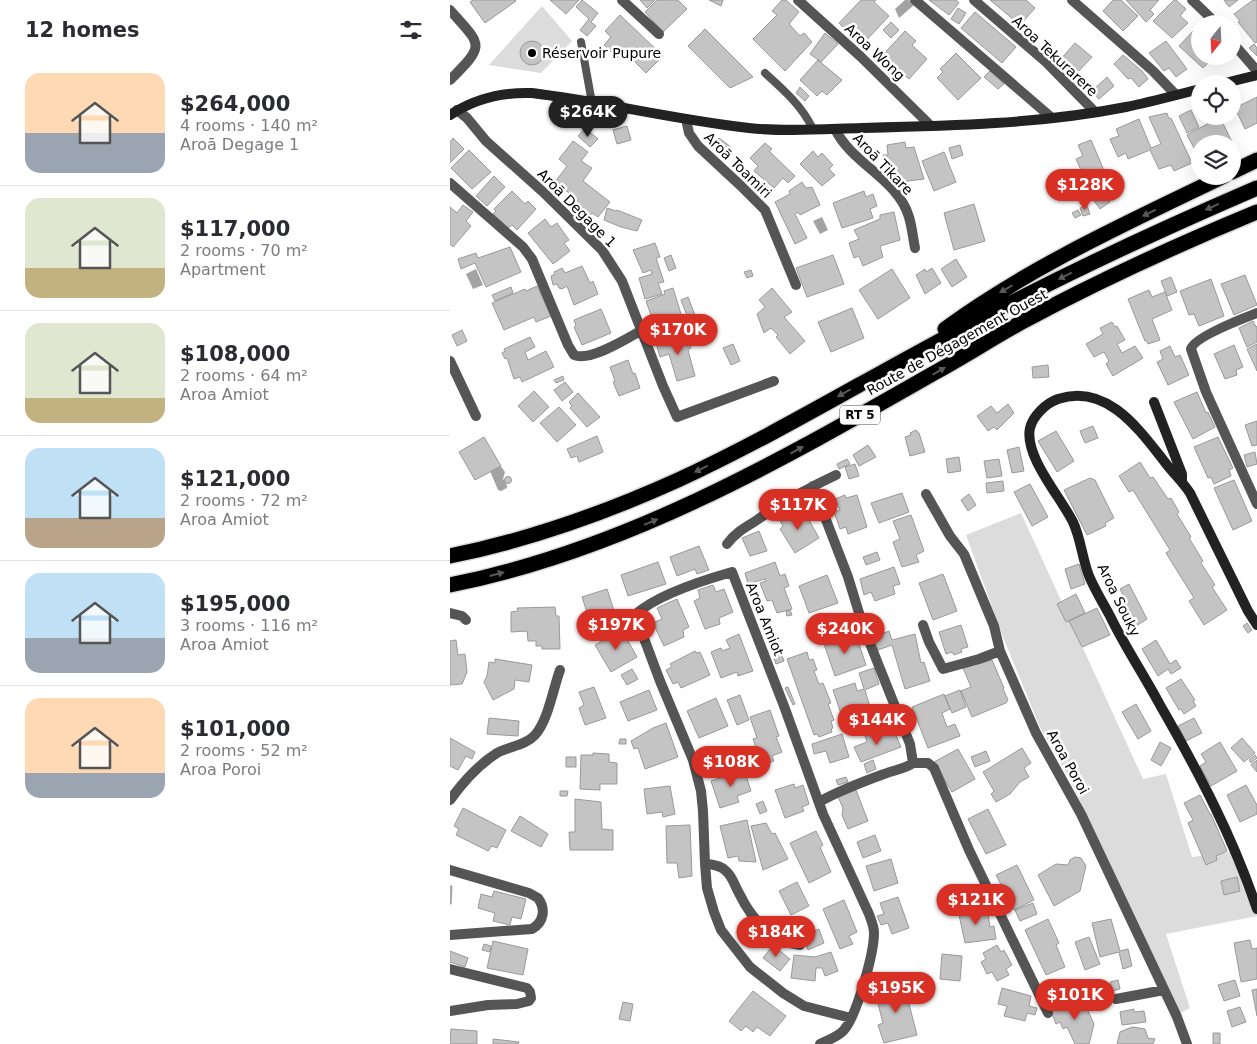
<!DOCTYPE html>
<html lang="en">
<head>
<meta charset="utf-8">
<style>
  :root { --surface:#fff; --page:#f2f2f3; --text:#2b2b33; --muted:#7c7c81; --line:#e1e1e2; --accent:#d93025 }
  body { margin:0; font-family:"DejaVu Sans",sans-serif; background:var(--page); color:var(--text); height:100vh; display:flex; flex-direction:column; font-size:19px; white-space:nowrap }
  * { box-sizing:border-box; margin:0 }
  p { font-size:16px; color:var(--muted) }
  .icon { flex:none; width:28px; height:28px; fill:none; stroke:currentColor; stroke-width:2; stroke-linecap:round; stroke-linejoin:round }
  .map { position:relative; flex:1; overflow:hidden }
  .details { display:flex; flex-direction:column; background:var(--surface); width:450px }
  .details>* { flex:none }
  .needle { width:32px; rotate:198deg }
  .buttons { position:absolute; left:741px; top:15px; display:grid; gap:10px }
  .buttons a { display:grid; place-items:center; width:50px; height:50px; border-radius:50%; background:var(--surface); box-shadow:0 5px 20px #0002; font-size:25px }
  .price { position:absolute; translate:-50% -42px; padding:0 11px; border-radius:18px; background:var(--accent); color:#fff; font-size:16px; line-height:32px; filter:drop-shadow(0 1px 2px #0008) }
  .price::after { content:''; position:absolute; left:50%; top:30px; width:15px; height:11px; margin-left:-8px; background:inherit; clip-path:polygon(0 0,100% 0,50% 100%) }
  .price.active { background:#222; color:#fff }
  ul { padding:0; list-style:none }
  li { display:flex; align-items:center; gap:15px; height:125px; padding:0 25px }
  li+li { border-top:1px solid var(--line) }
  li span { display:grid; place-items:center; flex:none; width:140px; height:100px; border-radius:15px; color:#555 }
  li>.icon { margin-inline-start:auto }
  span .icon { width:60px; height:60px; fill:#fffc; stroke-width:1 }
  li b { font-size:21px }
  h2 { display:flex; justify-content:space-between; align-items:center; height:60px; padding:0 25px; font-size:21px }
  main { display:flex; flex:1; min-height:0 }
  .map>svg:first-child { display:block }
  .green { fill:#dcdcdc }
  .water { fill:#a3a3a3 }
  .building { fill:#c4c4c4; stroke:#999 }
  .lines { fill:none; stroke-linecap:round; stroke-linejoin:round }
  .highway-casing { stroke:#dbdbdb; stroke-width:18 }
  .lane { stroke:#555; stroke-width:8 }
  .street { stroke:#555; stroke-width:10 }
  .secondary { stroke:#222; stroke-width:10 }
  .highway { stroke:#000; stroke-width:15 }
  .oneway { fill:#595959 }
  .poi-dot { fill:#000; stroke:#fff; stroke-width:2 }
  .labels { text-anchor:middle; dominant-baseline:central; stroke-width:5; stroke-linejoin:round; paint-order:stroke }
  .shield { fill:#fff; stroke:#4c4c4c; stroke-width:1 }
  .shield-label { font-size:12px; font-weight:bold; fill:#000 }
  .street-label { font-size:14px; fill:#000; stroke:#fff }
  .poi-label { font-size:14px; fill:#000; stroke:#fff; text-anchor:start }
</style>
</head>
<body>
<main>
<section class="details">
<h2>12 homes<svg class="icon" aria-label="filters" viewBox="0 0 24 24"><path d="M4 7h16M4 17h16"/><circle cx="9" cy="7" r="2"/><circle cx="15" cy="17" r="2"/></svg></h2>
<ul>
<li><span style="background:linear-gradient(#ffd9b3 60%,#9aa5b1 0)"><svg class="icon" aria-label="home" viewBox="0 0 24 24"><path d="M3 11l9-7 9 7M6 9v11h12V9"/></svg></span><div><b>$264,000</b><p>4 rooms · 140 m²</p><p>Aroā Degage 1</p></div></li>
<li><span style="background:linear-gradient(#dfe7d0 70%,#c2b280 0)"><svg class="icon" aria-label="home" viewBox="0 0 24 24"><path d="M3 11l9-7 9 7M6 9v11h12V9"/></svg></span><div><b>$117,000</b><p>2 rooms · 70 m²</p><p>Apartment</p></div></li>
<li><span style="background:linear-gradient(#dfe7d0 75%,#c2b280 0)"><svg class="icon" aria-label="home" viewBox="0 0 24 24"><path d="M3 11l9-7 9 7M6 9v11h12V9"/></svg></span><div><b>$108,000</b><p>2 rooms · 64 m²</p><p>Aroa Amiot</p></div></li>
<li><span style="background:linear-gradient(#bfe0f5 70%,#b9a48a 0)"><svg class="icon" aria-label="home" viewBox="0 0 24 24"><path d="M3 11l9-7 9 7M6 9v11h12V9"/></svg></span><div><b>$121,000</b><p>2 rooms · 72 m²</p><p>Aroa Amiot</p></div></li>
<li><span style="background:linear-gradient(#bfe0f5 65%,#9aa5b1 0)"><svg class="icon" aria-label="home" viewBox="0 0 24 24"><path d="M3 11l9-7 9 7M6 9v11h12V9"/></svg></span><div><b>$195,000</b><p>3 rooms · 116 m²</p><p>Aroa Amiot</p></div></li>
<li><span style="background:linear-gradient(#ffd9b3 75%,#9aa5b1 0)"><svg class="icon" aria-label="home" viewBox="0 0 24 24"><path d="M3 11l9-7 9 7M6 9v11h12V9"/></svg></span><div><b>$101,000</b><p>2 rooms · 52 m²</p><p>Aroa Poroi</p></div></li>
</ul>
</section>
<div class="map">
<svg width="807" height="1044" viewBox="0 0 807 1044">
  <rect width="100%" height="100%" fill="#fff"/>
  <path class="green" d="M92,6L122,41L91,73L39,65Z
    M571,513L693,779L716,774L742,857L787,851L807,904V916L716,934L740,1008L725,1016L698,945L621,782L589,725L553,637L516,535Z"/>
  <path class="water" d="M455,0H459L464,5L449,18L445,9Z
    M372,217L378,230L370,234L363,221Z
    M26,269L33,285L23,289L16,274Z
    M50,465L55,472L53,479C56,482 57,484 57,488L51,491L48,490L40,471Z"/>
  <path class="building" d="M23,0H65L66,1L35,23L20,2Z
    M100,0H129L116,14Z
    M132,0L148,13L141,22L146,26L137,36L130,30L139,19L126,7Z
    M190,0H205L197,8Z
    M207,0H228L237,9L213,32L195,12Z
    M259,0H273L271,6Z
    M332,0H336L349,12L339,24L350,36L354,33L362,42L335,71L303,39L327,15L322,11Z
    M411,0H426L424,2L439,16L412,45L389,23Z
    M479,0H506L509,3L499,15Z
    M540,0H576L585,8L570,25Z
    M663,0H671L688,16L673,31L653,11Z
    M676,0H709L700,10L704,14L696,22Z
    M724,0H726L736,9L730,16L738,23L722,38L703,21Z
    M774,0H788L779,7Z
    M803,0H807V42L805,43L788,22L790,21L784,14Z
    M508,8L516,13L509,24L501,19Z
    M525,12L566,47L552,63L511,28Z
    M170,15L213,56L196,73L183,60L181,63L172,54L167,58L154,45L161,37L155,31Z
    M441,22L449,30L441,38L433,30Z
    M255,29L303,77L280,88L238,46Z
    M745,29L750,34V56H765L753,68L729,46Z
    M455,31L466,41L462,45L477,59L459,79L443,66L441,68L430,58Z
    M375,33L388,44L371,62L360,54Z
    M70 53a12 12 0 1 1 24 0a12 12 0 1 1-24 0Z
    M716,41L737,69L726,77L719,68L714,71L699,53Z
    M625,43L642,57L626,74L610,60Z
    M804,44L807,48V56L799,48Z
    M506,53L531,78L508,100L487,78L493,72L490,69Z
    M673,55L692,71L698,79L689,87L681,78L678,79L664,64Z
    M368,60L392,80L377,95L372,91L367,96L350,80Z
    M540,71L554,84L548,89L534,77Z
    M657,77L664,86L649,99L642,91Z
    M350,87L359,96L355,101L346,93Z
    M807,97V123L795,129L785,108Z
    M741,110L749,127L737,133L729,116Z
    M717,113L719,119L721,118L742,163L724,171L721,165L709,169L700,150L678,159L676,153L668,157L660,139L669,136L666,129L689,119L701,148L711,144L699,117Z
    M770,117L782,142L777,144H750L749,157L737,135Z
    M177,126L181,140L167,144L163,130Z
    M135,128L148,139L140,147L128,136Z
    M3,138L14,149L0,163V142Z
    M269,138L281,147L275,156L263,147Z
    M641,140L659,182L640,190L626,159L633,156L628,145Z
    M123,141L138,152L131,161L142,168L133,181L160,202L148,217L142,213L140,216L125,204L128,200L105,182L117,166L109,159Z
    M455,142L456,148L464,147L474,179L450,182L447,173L436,175L433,155H438L437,145Z
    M315,143L322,149L319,151L345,176L338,183L333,178L324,188L304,171L308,166L300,158Z
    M510,145L513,155L502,159L499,148Z
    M19,150L41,172L22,189L1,168Z
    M363,151L368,157L372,153L383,165L379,169L385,175L372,186L350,164Z
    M494,152L506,182L484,191L472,161Z
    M44,176L55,187L37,206L26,196Z
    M352,182L356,188L362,187L370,205L350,215L348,212L345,214L357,238L345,244L325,202L340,194L339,191Z
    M62,191L75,204L78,201L86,209L67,230L62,225L58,228L43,214L46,211L44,209Z
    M414,191L416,197L423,194L427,206L420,209L423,218L392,228L383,203Z
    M654,194L660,202L650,209L644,201Z
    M524,204L535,241L504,250L494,213Z
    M13,205L23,212L16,221L21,226L3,247L0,244V207L7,213Z
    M637,206L640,214L633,216L630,208Z
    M157,208L166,211L167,210L192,220L187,231L171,227L154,220Z
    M628,210L631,215L625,218L622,213Z
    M444,212L450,240L430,246L433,257L413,266L409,256L404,258L399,243L409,239L404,230L430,219V215Z
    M95,219L101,227L107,223L119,240L114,243L120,251L103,264L78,233Z
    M205,243L210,257L206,258L214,282L208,283L212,294L195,299L189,278L202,274L201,270L193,273L183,250Z
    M60,247L71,272L36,287L25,263L11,269L8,259L26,253L28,258Z
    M221,255L226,268L219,271L214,258Z
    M383,255L394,284L357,297L346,268Z
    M506,259L517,277L502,287L491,269Z
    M132,266L140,283L143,281L148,294L124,305L117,286L112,289L109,288L107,284L103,285L101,276L105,274L104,272L112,268L115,273Z
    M482,268L491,283L475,294L466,275L475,269L476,272Z
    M442,269L460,298L428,319L409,290Z
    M301,270L303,276L297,278L294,272Z
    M795,275L807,305L784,315L771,284Z
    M721,277L727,292L717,296L711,281Z
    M761,279L774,316L749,326L744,314L739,315L730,291Z
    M87,286L101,316L86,322L84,317L54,330L42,303L75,289L76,291Z
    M61,287L63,293L45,301L42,295Z
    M223,288L231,314L204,324L196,301L215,294L214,291Z
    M322,288L342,312L334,317L355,341L340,354L326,337L328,335L321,328L314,333L307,314L315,307L309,300Z
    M699,290L702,297L715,292L722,310L702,319L710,340L698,344L696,340L695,341L678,299Z
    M238,297L245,315L238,318L231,300Z
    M402,308L414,338L381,352L368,322Z
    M151,309L161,333L132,345L124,327L126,326L124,320Z
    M803,321L806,327L807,326V342L797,347L789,328Z
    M662,322L665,327L667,326L675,340L667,344L672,353L685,346L693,358L663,376L656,364L659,361L654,352L644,357L636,344L653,334L650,328Z
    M12,330L17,341L7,346L2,335Z
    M237,334L241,348L238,350L245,376L227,381L219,354L210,357L206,343Z
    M80,337L85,347L75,352L78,360L96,351L104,367L72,382L70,377L64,379L57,358L55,359L52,353L55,351L54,349Z
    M283,344L290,361L281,365L273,348Z
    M807,344V371L797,349Z
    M784,345L793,367L786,370L787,375L775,379L764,354Z
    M720,346L725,357L730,355L739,375L718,385L707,362L713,359L710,351Z
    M178,360L183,374L185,373L190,388L169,396L163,382L165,381L160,367Z
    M598,365L599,377L583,378L582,367Z
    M113,376L114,380L106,383L104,380Z
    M115,382L123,392L112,401L104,390Z
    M84,391L99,407L83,422L68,406Z
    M747,392L756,413L758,412L765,427L743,439L724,402Z
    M128,393L150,417L137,427L120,408L122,406L119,402Z
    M558,404L564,413L547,430L544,427L538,431L527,416L541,406L547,413Z
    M109,407L126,425L107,442L90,423Z
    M807,421V445L802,446L795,425Z
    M643,426L648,438L635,443L630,431Z
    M466,430L469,433L475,452L460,456L455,437L461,435L460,433Z
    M606,431L624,461L607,472L588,441Z
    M147,436L153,452L129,462L127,456L121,458L117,449Z
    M34,437L51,466L25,480L9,452Z
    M768,437L783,468L779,470L781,476L764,484L761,477L758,478L744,447Z
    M418,445L426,457L409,466L403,455Z
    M569,447L574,471L562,473L557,450Z
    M805,452L807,464L797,467L794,455Z
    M509,457L511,471L498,473L496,459Z
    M397,459L400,464L389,469L387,464Z
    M549,459L552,476L537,478L534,461Z
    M690,462L700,478L703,477L718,499L721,498L729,512L727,514L741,537L739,538L753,561L751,563L765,585L762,587L777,610L754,625L739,601L744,598L716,553L720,550L683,490L679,492L669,476Z
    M405,464L409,476L399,479L395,467Z
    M54.5 480a3.5 3.5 0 1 1 7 0a3.5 3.5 0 1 1-7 0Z
    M640,478L645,480L664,518L655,523L656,526L637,535L614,490Z
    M784,480L802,521L783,530L764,488Z
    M553,481L554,491L537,493L536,483Z
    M580,484L598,517L582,526L564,492Z
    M452,493L459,512L429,523L421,503Z
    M519,494L526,505L518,511L511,500Z
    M395,495L396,498L407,495L417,527L398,534L396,527L390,529L384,512L390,510L385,499Z
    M344,509L349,517L355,513L369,538L345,553L330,529L333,526L329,519Z
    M461,515L474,551L466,555L469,562L452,567L443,542L450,539L443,521Z
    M309,531L317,551L300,556L292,538Z
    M249,546L259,570L247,574L245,569L227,576L220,557Z
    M427,552L430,560L416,565L413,557Z
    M208,562L216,584L178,596L171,575Z
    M325,562L330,576L335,574L339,586L334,588L342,609L327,613L322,600L317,601L310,583L316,581L315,579L298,584L295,573Z
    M629,564L635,584L621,589L615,569Z
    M444,567L450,584L443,586L445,594L425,601L421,592L414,595L410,579Z
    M493,574L507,611L483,620L469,583Z
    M377,575L388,603L359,613L349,586Z
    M679,584L697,619L686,626L684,622L679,624L667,602L674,597L670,589Z
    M263,585L266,592L274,589L283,612L269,618L270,624L255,629L244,601L250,598L248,590Z
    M157,589L168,623L143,631L132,597Z
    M626,594L635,613L616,622L607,604Z
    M227,599L239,627L233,630L234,637L214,646L203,623L212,619L207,608Z
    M105,607L106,616H109L110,649H92V646H86V641H78L77,631L61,632V612L68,611L67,608Z
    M647,608L660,635L632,647L619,621Z
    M340,610L342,615L337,616L336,611Z
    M797,623L802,630L798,633L793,626Z
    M383,624L388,637L374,643L368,629Z
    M511,625L518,647L511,649L512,652L504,655L502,652L496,654L489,632Z
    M172,630L187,657L161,672L145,645Z
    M439,631L442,640L465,634L471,663L474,662L480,681L455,689L442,645L428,650L425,637Z
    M289,634L303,671L288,676L287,672L271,678L261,652L271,648L272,651L280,648L276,640Z
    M406,635L416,665L385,676L374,644Z
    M6,640L8,655L15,654L17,672L12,684L0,685V641Z
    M706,640L720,664L726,660L731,668L721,674L718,669L708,676L692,649Z
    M245,651L246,653L250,652L260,675L231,688L228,682L223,684L216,670L222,667L220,664Z
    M357,652L359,660L363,659L367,670L364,671L369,684L373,683L381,703L378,704L384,720L381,721L383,728L381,729L382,732L369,737L367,734L364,735L337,659Z
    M331,653L334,661L326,664L323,656Z
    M45,659L82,665L79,682L65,680L64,689L43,700L34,682L37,676L39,662L45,663Z
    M542,660L554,688L553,689L558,700L556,703L522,717L511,691L521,687L513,668Z
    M424,668L429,684L415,690L420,707L413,708L414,712L393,720L383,690L405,683L407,691L414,689L409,673Z
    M182,669L188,679L177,685L171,675Z
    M731,679L745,700L743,701L746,706L734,714L731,709L729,710L716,688Z
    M144,687L156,718L135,725L129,708L134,705L129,692Z
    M338,687L345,704L343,705L335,688Z
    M199,690L207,710L178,721L170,702Z
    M510,690L516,707L502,713L495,696Z
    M494,694L500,709L492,713L497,727L505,724L510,736L478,748L462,707Z
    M290,695L299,720L287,725L277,700Z
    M266,698L278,726L249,738L237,711Z
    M686,704L701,731L688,739L672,712Z
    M320,710L329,736L326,737L332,752L322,756L324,761L309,766L306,758L309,756L303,739L307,738L300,717Z
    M39,718L69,721L68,736L37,734Z
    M744,718L752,733L736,741L728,726Z
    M216,723L228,757L195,769L188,748L184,749L181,741L203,728Z
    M429,731L431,736L444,731L451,747L411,762L404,747L417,742L415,736Z
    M392,734L399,757L380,763L376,751L364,754L362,744Z
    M0,738L25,752L22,759L16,756L8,770L0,766Z
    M792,738L805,753L794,762L781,748Z
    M170,739H176V744H169Z
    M710,742L721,748L711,766L701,760Z
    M770,742L787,771L761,786L750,766L756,762L751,754Z
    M572,748L581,763L574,768L579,777L570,782L560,794L546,802L541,794L544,791L533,772Z
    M508,749L525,779L502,792L484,762Z
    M536,751L540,761L525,767L521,757Z
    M143,753L159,754V762L167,763V784H150V790L130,789L131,755H143Z
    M805,755L807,758L801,763L799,760Z
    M116,757H126V767H116Z
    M423,760L426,769L417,773L414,764Z
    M807,760V772L801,765Z
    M294,770L301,791L287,796L289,802L270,808L261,781Z
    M396,777L398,782L388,785L386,780Z
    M344,784L345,788L353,785L359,804L352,807L354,811L335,818L325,790Z
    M796,785L807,805V814L790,822L777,795Z
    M220,786L225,814L213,817L212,812L197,814L194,789Z
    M406,790L418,821L398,829L392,815L393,808L388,797Z
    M110,791H118L117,796H110Z
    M750,795L760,814H761L777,851L766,856L767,860L756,865L738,823L743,820L734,803Z
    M125,799L151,802L152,829L163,830V850H120L119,832H125Z
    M313,801L317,811L310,814L306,804Z
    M13,808L56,830L47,848L42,846L38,851L6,835L9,829L4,826Z
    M538,809L556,845L536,854L518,819Z
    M70,816L98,834L91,847L61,831Z
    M297,820L306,862L289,861L288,856L278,858L270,826Z
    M316,823L322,834L325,833L338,859L313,870L301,826Z
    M240,825L242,876L229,878L227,863H217L216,826Z
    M366,831L373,845L370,847L381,872L359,883L340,843Z
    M425,835L431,851L413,858L407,842Z
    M625,857L631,858L636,866L630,891L604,906L588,875L606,864L618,865L620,860Z
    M441,859L448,883L424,891L416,866Z
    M567,865L584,900L564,910L546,875Z
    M787,877L790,891L774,895L771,881Z
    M347,882L359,906L341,915L329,891Z
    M0,886H2L1,904H0Z
    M44,891L76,899L71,919L62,917L60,925L43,921L45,913L28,908L31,894L42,897Z
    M448,897L459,928L442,934L438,923L431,925L427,916L434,914L430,903Z
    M394,900L407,932L399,936L403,944L390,949L373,909Z
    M583,903L587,914L570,921L565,910Z
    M527,906L529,916L538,914L540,927L544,926L546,939L515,943L508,910Z
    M598,919L609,943L606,945L615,967L596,975L575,930Z
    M661,919L670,951L678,949L682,966L673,969L669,952L650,957L642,923Z
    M369,929L374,943L358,950L353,936Z
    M639,937L650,964L635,970L625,942Z
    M800,940L802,949L807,948V979L791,982L784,943Z
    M43,941L78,949L73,975L37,968Z
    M34,944L41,946L40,952L32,950Z
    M323,945L340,959L330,971L313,958Z
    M547,945L551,952L554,950L562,965L556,969L559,975L547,981L542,972L537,974L531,962L536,959L533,953Z
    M0,951L18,958L15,967L0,962Z
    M381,952L388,971L375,976L372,968H366L365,981L341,978L344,955L365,957Z
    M492,954L512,956L510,981L490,979Z
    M668,980L670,989L662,991L660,982Z
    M785,980L790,996L774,1001L768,985Z
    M456,982L458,992H456L467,1035L434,1043L428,1025L433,1023L427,1000L430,998L428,990Z
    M552,988L581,996L579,1006L587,1008L585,1015L577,1013L575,1021L554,1016L557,1006L548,1004Z
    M807,989V1016L802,990Z
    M303,991L336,1016L320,1036L307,1027L303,1032L296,1026L291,1031L279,1021Z
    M622,1000L624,1004L633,1000L644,1024L639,1044H625L617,1027L613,1029L610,1022L606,1024L600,1009Z
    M173,1002L183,1004L180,1021L169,1019Z
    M790,1007L796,1022L782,1027L777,1011Z
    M684,1009V1012L694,1011L696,1022L672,1025L670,1012Z
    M682,1027L695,1029L698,1038L705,1039L703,1044H667L670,1032Z
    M1,1029L27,1031V1044H0Z
    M763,1033H770V1044H763Z
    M43,1039L69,1042L68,1044H43Z"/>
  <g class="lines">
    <defs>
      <path id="highway" d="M782,172L807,160
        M495,329C581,266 679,222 774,176
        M0,556C79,540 155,513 228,480C319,438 405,386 493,339C595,283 700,234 807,188
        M0,585C176,550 332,460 486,372C515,356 543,338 572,322C648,281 727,245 807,212"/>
    </defs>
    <use href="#highway" class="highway-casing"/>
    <path class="lane" d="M131,42L142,103
      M315,73C334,90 352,106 363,129"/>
    <path class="street" d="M172,0L209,34
      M348,0L410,56L481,126
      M465,0L602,118
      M524,0L596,62L645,112
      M622,0L703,71L726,95
      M742,0L767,24
      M0,10C32,46 36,44 0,80
      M782,42L807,71
      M7,110L17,118L36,141L92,191L152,250L172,281L213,386L227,417L324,381
      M236,119L239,133L248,146L291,186L315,210L346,285
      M385,129C402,164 448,179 459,217C462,227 463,238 465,248
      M0,183L73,247L82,259L118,345L124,355C140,362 178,338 192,330
      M807,313C794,318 744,337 741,349L756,392L807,504
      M0,361L26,416
      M363,486L398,577L413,626L460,744L463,763C455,769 444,770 434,774C412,782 390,790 369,802
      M476,494L500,536L514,554L544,626L550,651L586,733L631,814L727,1017L737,1044
      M277,544C284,534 294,528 304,522C330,504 358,488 386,475
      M0,613L12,616L16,620
      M473,625L479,642L493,669L529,659L550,651
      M463,763H478L484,768L519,850L598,1013
      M0,800C13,782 28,765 47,753C59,746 75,746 85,735C98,721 103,689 110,670
      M255,863C262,865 271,865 276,871C283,877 285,887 290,895C301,918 323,943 350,945
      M0,870L79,893L88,898C96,909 94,922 82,929L0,935
      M0,969L77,988L80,992L81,998L79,1001L67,1004L38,1005L0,1011
      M666,999L714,990
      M370,1044C378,1040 388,1037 394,1030C407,1015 424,953 424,933C424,926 421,920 419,914L373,814L334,706L282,572C254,580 208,594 186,614V617L210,681L243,760L251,791L253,811L255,864L257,888L264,912L271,930L300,967L333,993L354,1006L401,1018"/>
    <path class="secondary" d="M771,84L807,75
      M0,115C24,99 53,92 82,93C154,102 226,120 299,128C336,132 375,129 412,128C500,126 590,124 676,107C701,102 726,95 750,89
      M704,402L732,474V481
      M807,625L798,611L740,493C732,481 722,472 714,461C688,428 656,383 608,399C596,403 583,416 580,428C574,456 610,496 623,522C631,539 632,558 639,576C645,590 653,603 660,616C675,647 694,675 710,705C748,771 783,837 807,909"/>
    <use href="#highway" class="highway"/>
  </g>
  <defs><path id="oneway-solid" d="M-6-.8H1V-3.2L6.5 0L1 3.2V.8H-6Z" transform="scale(1.25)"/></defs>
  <g class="oneway">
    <use href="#oneway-solid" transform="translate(762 207) rotate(156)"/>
    <use href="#oneway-solid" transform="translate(699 213) rotate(154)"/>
    <use href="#oneway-solid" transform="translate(615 276) rotate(154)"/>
    <use href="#oneway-solid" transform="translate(556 289) rotate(150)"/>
    <use href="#oneway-solid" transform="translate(489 371) rotate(-30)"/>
    <use href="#oneway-solid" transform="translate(394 393) rotate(151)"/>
    <use href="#oneway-solid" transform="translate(347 450) rotate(-29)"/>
    <use href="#oneway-solid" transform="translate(251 469) rotate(154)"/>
    <use href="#oneway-solid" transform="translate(201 522) rotate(-23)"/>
    <use href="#oneway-solid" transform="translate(47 574) rotate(-15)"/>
  </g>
  <circle class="poi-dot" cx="82" cy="53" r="5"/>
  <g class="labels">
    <rect class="shield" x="390" y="405.5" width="40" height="19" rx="4"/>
    <g class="shield-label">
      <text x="410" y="415">RT 5</text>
    </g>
    <g class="street-label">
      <text transform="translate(425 52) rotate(43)">Aroa Wong</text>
      <text transform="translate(605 56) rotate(43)">Aroa Tekurarere</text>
      <text transform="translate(433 164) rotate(46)">Aroā Tikare</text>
      <text transform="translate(288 165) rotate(44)">Aroā Toamiri</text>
      <text transform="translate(127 208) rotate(45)">Aroā Degage 1</text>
      <text transform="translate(507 342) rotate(-29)">Route de Dégagement Ouest</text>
      <text transform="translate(669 600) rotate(64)">Aroa Souky</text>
      <text transform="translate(315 619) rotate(68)">Aroa Amiot</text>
      <text transform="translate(618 762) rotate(61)">Aroa Poroi</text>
    </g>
    <g class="poi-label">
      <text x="92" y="53">Réservoir Pupure</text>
    </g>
  </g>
</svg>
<div class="buttons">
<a><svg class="needle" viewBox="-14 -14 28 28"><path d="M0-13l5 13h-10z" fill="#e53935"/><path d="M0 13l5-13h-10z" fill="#7c7c81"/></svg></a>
<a><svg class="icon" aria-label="locate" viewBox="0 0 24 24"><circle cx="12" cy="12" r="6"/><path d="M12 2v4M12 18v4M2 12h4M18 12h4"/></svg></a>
<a><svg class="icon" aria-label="layers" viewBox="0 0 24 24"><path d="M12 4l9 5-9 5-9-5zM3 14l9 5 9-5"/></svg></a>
</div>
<b class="price active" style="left:138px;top:138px">$264K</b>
<b class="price" style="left:635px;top:211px">$128K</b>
<b class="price" style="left:228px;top:356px">$170K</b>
<b class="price" style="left:348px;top:531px">$117K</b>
<b class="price" style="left:166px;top:651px">$197K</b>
<b class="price" style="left:395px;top:655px">$240K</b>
<b class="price" style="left:427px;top:746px">$144K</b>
<b class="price" style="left:281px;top:788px">$108K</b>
<b class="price" style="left:526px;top:926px">$121K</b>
<b class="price" style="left:326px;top:958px">$184K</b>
<b class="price" style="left:446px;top:1014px">$195K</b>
<b class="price" style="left:625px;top:1021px">$101K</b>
</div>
</main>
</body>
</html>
